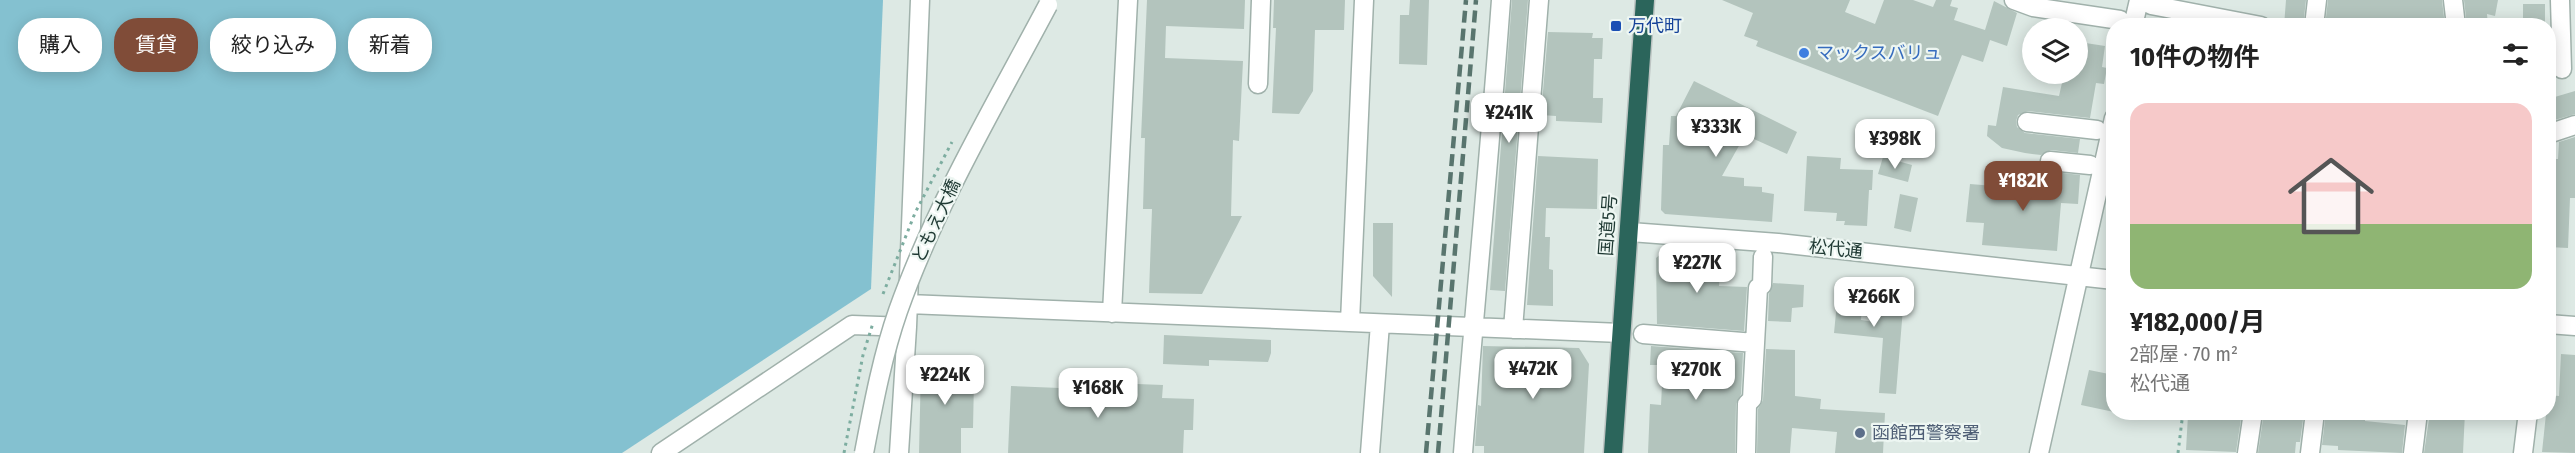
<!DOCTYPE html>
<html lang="ja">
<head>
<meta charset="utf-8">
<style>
  :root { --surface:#fff; --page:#f6f6f6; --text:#222; --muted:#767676; --accent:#804c38 }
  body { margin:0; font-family:"Fira Sans Condensed","Noto Sans JP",sans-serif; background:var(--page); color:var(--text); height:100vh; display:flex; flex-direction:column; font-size:22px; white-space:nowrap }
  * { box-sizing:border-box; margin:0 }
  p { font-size:20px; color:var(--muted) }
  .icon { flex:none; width:33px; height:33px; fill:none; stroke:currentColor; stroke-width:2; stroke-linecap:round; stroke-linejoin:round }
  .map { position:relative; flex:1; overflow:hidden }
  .side { position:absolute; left:2106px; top:18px; width:450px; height:402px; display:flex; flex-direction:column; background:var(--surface); border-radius:24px; box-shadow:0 3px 15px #0003 }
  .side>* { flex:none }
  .top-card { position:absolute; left:18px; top:18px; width:570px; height:54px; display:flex; gap:12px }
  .controls { position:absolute; left:2022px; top:18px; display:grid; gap:12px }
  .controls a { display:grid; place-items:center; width:66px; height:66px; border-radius:50%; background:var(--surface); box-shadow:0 3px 15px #0003; font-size:30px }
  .price { position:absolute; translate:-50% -51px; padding:0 14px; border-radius:12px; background:#fff; color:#222; font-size:20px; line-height:39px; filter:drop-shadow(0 2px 3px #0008) }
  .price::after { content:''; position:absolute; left:50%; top:36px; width:18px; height:14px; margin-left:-9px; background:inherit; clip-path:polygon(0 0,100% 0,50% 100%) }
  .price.selected { background:var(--accent); color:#fff }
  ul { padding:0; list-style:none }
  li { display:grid; align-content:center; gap:12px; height:318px; padding:0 24px }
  li span { display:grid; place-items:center; height:186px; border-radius:18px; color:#555 }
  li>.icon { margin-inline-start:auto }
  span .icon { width:108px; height:108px; fill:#fffc; stroke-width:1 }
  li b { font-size:26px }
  h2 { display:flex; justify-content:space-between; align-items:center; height:72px; padding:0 24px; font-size:26px }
  .tag { padding:0 21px; border-radius:24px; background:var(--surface); box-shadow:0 3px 15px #0003; font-size:21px; line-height:54px }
  .tag.selected { background:var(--accent); color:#fff }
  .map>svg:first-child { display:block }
  .water { fill:#84c1d0 }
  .building { fill:#b3c4bd }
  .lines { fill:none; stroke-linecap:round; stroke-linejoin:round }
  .minor-casing { stroke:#a0b1ab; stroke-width:21 }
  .highway-casing { stroke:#bcc4c2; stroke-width:21 }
  .path { stroke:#7dada0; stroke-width:3; stroke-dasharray:3 4.5; stroke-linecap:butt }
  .minor { stroke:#fff; stroke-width:18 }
  .highway { stroke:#2b655b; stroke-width:18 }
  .rail { stroke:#59756e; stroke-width:4.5; stroke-dasharray:12 6; stroke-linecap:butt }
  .minor-bridge-casing { stroke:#a0b1ab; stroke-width:21; stroke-linecap:butt }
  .path-bridge { stroke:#7dada0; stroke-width:3; stroke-dasharray:3 4.5; stroke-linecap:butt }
  .minor-bridge { stroke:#fff; stroke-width:18 }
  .transit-dot { fill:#1a4fb4; stroke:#edf6f2; stroke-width:2 }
  .shop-dot { fill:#3f7fe0; stroke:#edf6f2; stroke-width:2 }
  .service-dot { fill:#5c6f8a; stroke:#edf6f2; stroke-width:2 }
  .labels { text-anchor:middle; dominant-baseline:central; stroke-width:4.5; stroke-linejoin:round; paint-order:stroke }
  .transit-label { font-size:18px; fill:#164399; stroke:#edf6f2; text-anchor:start }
  .shop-label { font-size:18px; fill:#366cbe; stroke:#edf6f2; text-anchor:start }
  .street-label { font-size:18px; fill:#1f3933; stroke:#edf6f2 }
  .service-label { font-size:18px; fill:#4e5e75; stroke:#edf6f2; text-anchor:start }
</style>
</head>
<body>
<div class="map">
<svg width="2575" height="453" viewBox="0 0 2575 453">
  <rect width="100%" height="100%" fill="#dde9e4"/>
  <path class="water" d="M0,0H883L871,289L622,453H0Z"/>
  <path class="building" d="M1147,0H1245L1244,29L1166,26L1165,58L1243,61L1239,141L1233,140L1231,216H1242L1202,294L1149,293L1152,209H1143L1145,138H1141Z
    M1274,0H1345L1344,30H1315L1313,91L1299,114L1272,113L1276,28H1273Z
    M1410,0H1429L1427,65L1399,64L1400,15H1409Z
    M1512,0H1528L1505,291L1490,290Z
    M1722,0H1850L1845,12L1875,24L1884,0H1913L1933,7L1936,0H1952L1950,6L1958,8L1954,20L1985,30L1994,1L2017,13L2007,46L1990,40L1983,62L1962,55L1938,116L1756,46L1758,41L1744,36L1753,13Z
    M2286,0H2306L2303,26H2284Z
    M2328,0H2442L2445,26H2325Z
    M2464,0H2498L2495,16L2487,14L2488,26H2467Z
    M2523,4H2545V25H2523Z
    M1548,32L1593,33L1592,38H1603L1602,59H1594L1593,98H1603L1602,123L1556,121V116L1541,115Z
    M2079,42L2105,46L2102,67L2107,68L2104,84L2096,83L2090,118L2028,111L2018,115L2016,121L2017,127L2025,133L2080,139L2078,153L2051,150L2041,155L2025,153L2002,148L1987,136L1988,125L1996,126L2003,87L2059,96L2064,74H2078Z
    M1694,81L1797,132L1787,154L1745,135L1722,176L1744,178V186L1762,187V192L1774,194L1772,222L1665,214L1661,210L1663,145H1669L1671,116H1676Z
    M2575,91V114L2548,122V99Z
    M2575,137V198H2570L2568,248L2548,247V159H2558L2559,142Z
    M1538,156L1598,159L1597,209L1546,208L1545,237H1550L1549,269L1553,270V306L1527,305Z
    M1807,156L1841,158L1840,169L1873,170L1872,190H1869L1867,226L1844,225L1845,221H1836L1837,213L1804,211Z
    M1883,157L1912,165L1908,182L1878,174Z
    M2045,171L2080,175L2078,204L2061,203L2057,251L1982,245L1984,223L1966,222L1970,184L2043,190Z
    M1900,194L1918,198L1911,232L1894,228Z
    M1373,223H1393L1392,297L1373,276Z
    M1662,253L1721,257L1719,286L1747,287L1744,331L1657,324L1656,258Z
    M1839,282L1863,284L1861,320L1875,322L1881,294L1904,296L1896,394L1879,393L1883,338L1834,333Z
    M1773,283L1804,285L1803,307L1792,308L1791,322L1768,321L1769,294Z
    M1164,335L1271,340V353L1268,362L1209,360V366L1163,364Z
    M1483,346L1579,348L1589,364L1584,453H1484V446H1475L1478,405L1481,406Z
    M1651,346L1743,353L1741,394L1736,404L1735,453H1648L1650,404L1661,405L1663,365H1650Z
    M1766,349L1795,350V396L1821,399L1820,409L1885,413L1883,453H1835L1837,432L1792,428L1790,453H1757L1758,409L1763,400Z
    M2561,354L2575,355V453L2542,452L2548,395L2559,396Z
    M930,360L968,362L967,380H974L973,428H961V453H919L921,367H929Z
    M2089,370L2114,375V412L2081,405Z
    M1060,381L1163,385L1162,398L1194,399L1193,430H1184L1183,453H1008L1011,386L1060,388Z
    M2191,412H2242L2236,452L2186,450L2188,415L2191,416Z
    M2264,412H2304L2300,442H2296L2295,453H2258Z
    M2326,412H2365V421L2405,425L2402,453L2338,450V446L2322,445Z
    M2430,412H2465L2463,453H2424Z"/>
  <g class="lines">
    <defs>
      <path id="minor" d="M2014,0L2033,7L2120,20
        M2453,0L2456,26
        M2560,0L2562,69
        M2151,5L2261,26
        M2133,26L2139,0
        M2314,26L2317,0
        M1258,84L1261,0
        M2027,122L2097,130
        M2548,134L2575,125
        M2050,161L2090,165
        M1630,232L1778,243L2114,280
        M908,304L1621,333
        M1112,313L1128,0
        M1350,322L1364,0
        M2548,324L2575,326
        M1513,329L1539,0
        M1643,334L1755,343
        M661,453L852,325L907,327
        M899,453L907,327L920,0
        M1370,453L1380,324
        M1463,453C1475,302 1490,151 1501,0
        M1746,453L1747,404L1752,399L1758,288L1762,285L1763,257
        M2039,453L2114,118
        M2247,453L2253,412
        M2310,453L2315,412
        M2413,453L2418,412
        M2523,453L2528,412"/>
      <path id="highway" d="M1613,453L1645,0"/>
    </defs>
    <use href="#minor" class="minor-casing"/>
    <use href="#highway" class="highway-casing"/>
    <path class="path" d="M2178,453L2183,412"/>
    <use href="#minor" class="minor"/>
    <use href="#highway" class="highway"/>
    <path class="rail" d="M1426,453L1466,0
      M1438,453L1476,0"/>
    <defs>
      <path id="minor-bridge" d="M864,453C873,406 882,357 898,311C936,204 995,105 1048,5"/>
    </defs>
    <use href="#minor-bridge" class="minor-bridge-casing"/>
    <path class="path-bridge" d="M883,294L915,213L952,142
      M844,453L863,355L873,323"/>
    <use href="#minor-bridge" class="minor-bridge"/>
  </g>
  <rect class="transit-dot" x="1610" y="20" width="12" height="12" rx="3"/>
  <circle class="shop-dot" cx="1804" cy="53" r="6"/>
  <circle class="service-dot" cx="1860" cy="433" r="6"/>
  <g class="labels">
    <g class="transit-label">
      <text x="1628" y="26">万代町</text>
    </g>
    <g class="shop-label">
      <text x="1816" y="53">マックスバリュ</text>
    </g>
    <g class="street-label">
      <text transform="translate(936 221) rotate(-65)">ともえ大橋</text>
      <text transform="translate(1608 225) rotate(-86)">国道5号</text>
      <text transform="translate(1836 249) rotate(6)">松代通</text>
    </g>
    <g class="service-label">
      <text x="1872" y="433">函館西警察署</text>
    </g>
  </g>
</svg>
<div class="controls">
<a><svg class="icon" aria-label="layers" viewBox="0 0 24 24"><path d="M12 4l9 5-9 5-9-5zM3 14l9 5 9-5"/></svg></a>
</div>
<b class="price" style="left:1509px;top:144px">¥241K</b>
<b class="price" style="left:1716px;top:158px">¥333K</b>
<b class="price" style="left:1895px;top:170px">¥398K</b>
<b class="price selected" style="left:2023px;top:212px">¥182K</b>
<b class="price" style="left:1697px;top:294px">¥227K</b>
<b class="price" style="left:1874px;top:328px">¥266K</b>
<b class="price" style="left:1533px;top:400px">¥472K</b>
<b class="price" style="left:1696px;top:401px">¥270K</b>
<b class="price" style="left:945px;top:406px">¥224K</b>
<b class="price" style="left:1098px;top:419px">¥168K</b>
<div class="top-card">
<a class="tag">購入</a>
<a class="tag selected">賃貸</a>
<a class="tag">絞り込み</a>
<a class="tag">新着</a>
</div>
<section class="side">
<h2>10件の物件<svg class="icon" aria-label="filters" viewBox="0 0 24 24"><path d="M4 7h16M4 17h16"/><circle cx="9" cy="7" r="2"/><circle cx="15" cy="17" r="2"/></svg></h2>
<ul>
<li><span style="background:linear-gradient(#f6c9c9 65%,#8fb573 0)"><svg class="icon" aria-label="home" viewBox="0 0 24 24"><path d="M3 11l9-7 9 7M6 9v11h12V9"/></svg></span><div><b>¥182,000/月</b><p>2部屋 · 70 m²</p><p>松代通</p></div></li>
</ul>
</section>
</div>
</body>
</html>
